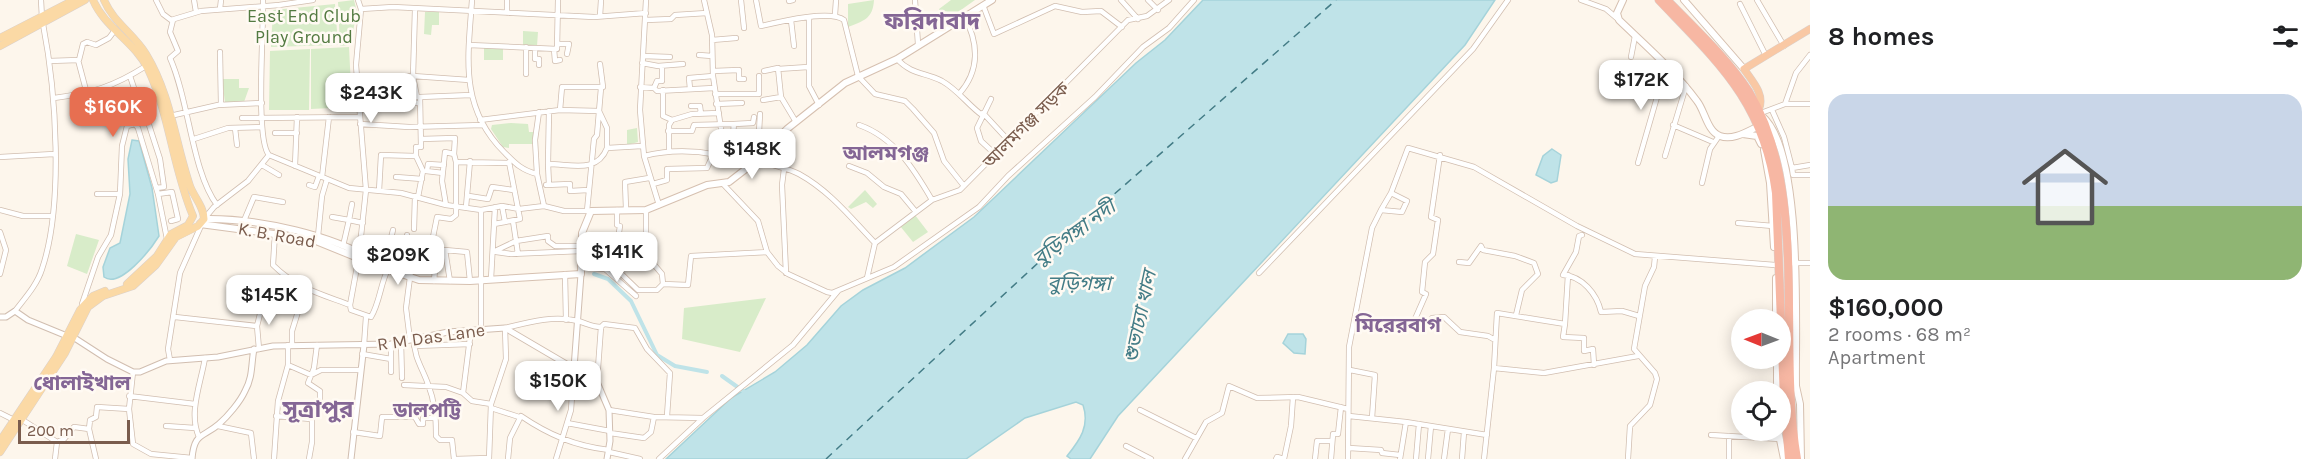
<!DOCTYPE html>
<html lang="en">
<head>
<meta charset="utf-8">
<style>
  :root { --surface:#fff; --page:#f2f2f2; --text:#202124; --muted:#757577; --line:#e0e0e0; --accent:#e76f51 }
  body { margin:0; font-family:Karla,"Noto Sans Bengali",sans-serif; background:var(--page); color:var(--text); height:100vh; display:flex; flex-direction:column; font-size:22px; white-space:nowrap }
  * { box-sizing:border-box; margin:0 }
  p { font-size:20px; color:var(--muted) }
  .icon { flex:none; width:33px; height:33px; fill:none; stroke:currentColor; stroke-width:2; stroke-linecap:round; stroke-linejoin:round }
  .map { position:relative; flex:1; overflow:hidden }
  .drawer { display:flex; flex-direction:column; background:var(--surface); width:510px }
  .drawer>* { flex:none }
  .needle { width:39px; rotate:271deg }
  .fabs { position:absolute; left:1731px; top:309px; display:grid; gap:12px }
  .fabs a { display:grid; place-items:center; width:60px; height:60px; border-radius:50%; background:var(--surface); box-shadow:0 3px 15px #0003; font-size:30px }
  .scale { position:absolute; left:18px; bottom:15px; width:112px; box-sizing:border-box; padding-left:6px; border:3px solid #7a5c4d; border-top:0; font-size:16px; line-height:21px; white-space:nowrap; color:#7a5c4d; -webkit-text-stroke:4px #fffaf3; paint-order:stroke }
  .price { position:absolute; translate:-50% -51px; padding:0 14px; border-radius:12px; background:#fff; color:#222; font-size:20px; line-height:39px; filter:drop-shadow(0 2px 3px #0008) }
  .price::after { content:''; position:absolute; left:50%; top:36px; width:18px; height:14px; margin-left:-9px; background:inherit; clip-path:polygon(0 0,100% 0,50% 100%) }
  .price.active { background:var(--accent); color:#fff }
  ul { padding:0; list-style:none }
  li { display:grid; align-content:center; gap:12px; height:318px; padding:0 18px }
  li+li { border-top:2px solid var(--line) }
  li span { display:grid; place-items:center; height:186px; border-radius:18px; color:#555 }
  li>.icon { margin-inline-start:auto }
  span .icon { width:108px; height:108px; fill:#fffc; stroke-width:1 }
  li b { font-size:26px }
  h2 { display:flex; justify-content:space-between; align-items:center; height:72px; padding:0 18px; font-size:26px }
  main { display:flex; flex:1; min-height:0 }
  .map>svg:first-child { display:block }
  .green { fill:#d8ecc9 }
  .water { fill:#bfe3e8; stroke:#a5d3da; stroke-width:1.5 }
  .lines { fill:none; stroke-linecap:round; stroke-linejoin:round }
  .canal { stroke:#bfe3e8; stroke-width:4 }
  .ferry { stroke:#437c86; stroke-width:1.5; stroke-dasharray:8 6; stroke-linecap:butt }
  .minor-casing { stroke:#d1beb0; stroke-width:6 }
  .tertiary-casing { stroke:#d1beb0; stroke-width:7 }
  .secondary-casing { stroke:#d6c0b0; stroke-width:8 }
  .primary-casing { stroke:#dad1cd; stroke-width:8 }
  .trunk-casing { stroke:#dad1cd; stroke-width:8 }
  .motorway-casing { stroke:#dad1cd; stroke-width:9 }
  .minor { stroke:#fff; stroke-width:4.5 }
  .tertiary { stroke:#fff; stroke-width:5 }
  .secondary { stroke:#fff; stroke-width:6 }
  .primary { stroke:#fbd9a5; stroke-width:7 }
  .trunk { stroke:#f9c8a4; stroke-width:7 }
  .motorway { stroke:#f7b7a3; stroke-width:8 }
  .labels { text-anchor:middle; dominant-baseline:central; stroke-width:5; stroke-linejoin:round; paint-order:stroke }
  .park-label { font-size:18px; fill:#537a41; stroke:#fffaf3 }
  .street-label { font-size:18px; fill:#7a5c4d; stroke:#fffaf3 }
  .water-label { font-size:20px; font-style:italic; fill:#437c86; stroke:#fffaf3 }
  .neighbourhood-label { font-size:20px; font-weight:bold; fill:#846695; stroke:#fffaf3 }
  .quarter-label { font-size:21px; font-weight:bold; fill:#846695; stroke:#fffaf3 }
  .district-label { font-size:24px; font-weight:bold; fill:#846695; stroke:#fffaf3 }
</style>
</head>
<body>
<main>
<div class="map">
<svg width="1810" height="459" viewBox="0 0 1810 459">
  <rect width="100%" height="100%" fill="#fdf6ec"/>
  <path class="green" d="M354,0L357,12L350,45L340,46L338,2Z
    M874,0C873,19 863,21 848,27V4Z
    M951,0H975L944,22L939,9Z
    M335,4L338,45L271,47L273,10Z
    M425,12H439V25H432L431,35L424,34Z
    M523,31L538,32L537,46L523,45Z
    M484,46L503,47V60H484Z
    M349,47L352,107L311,109V49Z
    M310,49L309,110H269L270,51Z
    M222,79H239V88H249L244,102L225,103Z
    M511,123L528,124L529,132H534V144H509V148L503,147L491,129L492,125Z
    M637,128L638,142L627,145V130Z
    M865,190L877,204L873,208L866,202L851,209L848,207Z
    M915,215L928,232L913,242L900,226Z
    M76,234L99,240L87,274L67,266Z
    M766,298L740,352L682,339L684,308Z"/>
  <path class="water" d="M1203,0H1495L1465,45L1118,416L1090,459H1071L1067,456C1080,440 1090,426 1083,405L1076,402L1025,418L966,459H666L731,398L775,372L807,345L841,306L863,290L905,268L974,217L1136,63L1165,40Z
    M132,140L139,141L152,188L159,236C151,249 120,289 104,277L103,267L110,248L120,243L130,194L128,159Z
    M1552,149L1561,155L1557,181L1551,183L1536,175L1543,156Z
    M1288,334H1303L1306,339L1305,354L1294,353L1283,343Z"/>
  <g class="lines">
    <path class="canal" d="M594,274L608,279L631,301L657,355L675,366L707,372
      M722,376L746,393"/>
    <path class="ferry" d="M826,459L1079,225L1336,0"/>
    <defs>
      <path id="minor" d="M41,0L42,18
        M156,0L163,14L171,20L201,11L279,5L313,0
        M194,0L196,12
        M263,0C264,27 255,140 269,155L349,188L401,193L446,205L481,210L502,206L519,209L544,206L564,211H591
        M472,0C468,57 459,107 504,152C515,163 521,170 537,174L544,206
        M646,0L640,110L644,156L659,205
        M704,0L712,35L713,76L722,135
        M741,0L744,28
        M756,0L761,26C778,22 831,9 844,20L858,76L875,94L905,101L913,109L934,133L944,161L964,186
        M915,0L918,44
        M1121,0L1138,19
        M1148,0L1158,10
        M1581,0L1606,9L1619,20
        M1757,0L1784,46
        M789,1L793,0
        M1740,4L1766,56
        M983,5L994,34L1055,6L1082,12L1101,11L1122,27
        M220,9L221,0
        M361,9L393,7L594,17L646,13
        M415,9L413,76L417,97H420L421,147H416V156L423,171L418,197
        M507,13V0
        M835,15L836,0
        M600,16L601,0
        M809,18V86L819,105
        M173,20L170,32L178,51L170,58C189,100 192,172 217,205
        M646,20L671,19L675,15L707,13
        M791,20L794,46
        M712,40L736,38
        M557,44H569L567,54
        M469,45L557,49L558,0
        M535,48V59H539V65
        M554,49L555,61L560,60
        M220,52L221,105
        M699,55L712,56
        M643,56L670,57
        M1631,57L1635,36
        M897,59C912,75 924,72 942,81C958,90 968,105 982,115
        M78,60L87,94
        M49,61L79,60L83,44L87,42L96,45L109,38L115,30
        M642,63L658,66L683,64
        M778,69L808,67
        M713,71L739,70V79H744
        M764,71L778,68L781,97L796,122
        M526,74V47
        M130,76L136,94H139L160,159L164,187L156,188
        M413,76L469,80
        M357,77L413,76
        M640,87L654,88L657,81H662V66
        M654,88L657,91L714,88
        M690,89L689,78L713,76
        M663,90V116L672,120
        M715,94H759V76
        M959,94C980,71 979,43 964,16
        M359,96H403
        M420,97L471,95
        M54,98C92,93 113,87 146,66
        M991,99L977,128L981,141L995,154
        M763,100L781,97
        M398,103H418
        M716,104L742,103
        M1785,104L1796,73L1810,55
        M691,106H700L701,114
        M560,110L562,87H603L600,64
        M1772,110L1784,137L1792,168L1810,165
        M983,113L1008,140
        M1761,113L1785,104H1810
        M170,116L218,105L262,103
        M754,117L753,123L734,124L733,134L758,137
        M242,118L359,117
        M480,120L560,110L599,111L607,128V148L642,146
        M360,124L409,127L483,125
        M859,125C894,137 914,169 932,200
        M1673,125L1713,142
        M235,128L237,145
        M668,131H692L694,125L734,124
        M275,133H297
        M722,135L725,140L762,152
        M194,139L228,128L262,127
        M421,139L455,138L454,154
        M758,150L760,114
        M669,151V125L672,120L692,114L719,113
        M1440,155L1431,217L1438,220L1433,254L1425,262L1422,292L1426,294L1415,319L1429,324L1432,318L1444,317L1460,332L1488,336L1495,340
        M644,156C680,147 717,152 751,165
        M1665,156L1686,86
        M0,157L54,154
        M756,159C770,166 786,167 799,174C830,191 851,218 875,243
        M1638,163L1666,66
        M548,164L549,111
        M262,165L279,175
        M295,166L297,117
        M849,166L867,173L884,187L901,194L916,212
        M1792,168L1793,175H1810
        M784,169L782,185L786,273
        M426,171L443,173
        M427,171L428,164L444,165
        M537,174L535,140L539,112
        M322,177L329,117
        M396,177L422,179
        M1702,183L1710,149L1719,136
        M653,184L667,180V169L707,168L722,135
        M309,185L315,187L319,176
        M546,185L570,184V191L588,190
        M549,185L548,164C571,164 597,174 607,148
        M724,185L758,221L767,252L778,266L788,274L827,292L832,293L894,267L979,207L1008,176L1095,97L1143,47L1169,28L1194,0
        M379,191L381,155L416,156
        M97,194H120
        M158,194L172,192L178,219L171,221
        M469,196L488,199L492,187L513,190
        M352,204L349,220L363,223
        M446,205L442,181L445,152L454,154L456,162L509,163
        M466,207L470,161
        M626,209L625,182L649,178
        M0,210L23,216H51
        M481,210V329
        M646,210V252L652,255L651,261L662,274L663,284
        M1381,210L1391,193
        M587,211L594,139L597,135L601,88
        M332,217L349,220L343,246
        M513,221L518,254
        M505,222L520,219L509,162
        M243,223L254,197L283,202
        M1738,223L1773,226
        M494,224L505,222L502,206
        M414,229L415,196
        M393,230L388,250L392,255L412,262L406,308L410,340
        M0,232L6,250L0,274
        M275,233L273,265C296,288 321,294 350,305
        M1582,235L1579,236L1576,252L1563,275C1582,276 1597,294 1601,312L1622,311L1639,316
        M318,236L322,196L327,179
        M875,243L932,200L960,190L1128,20L1147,16L1169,0
        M356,251L361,236L366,190L356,65L361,9L358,0
        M493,252L516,241L548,236V241L555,246H582
        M496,252L511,254L581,251
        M359,256L350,305L351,310L371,317C380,302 380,285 388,269
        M401,260L407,235
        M581,261L609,262L638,290H657L663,284L688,285L691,256L767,252
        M609,262L617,245L620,226L617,225V210
        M1459,262L1469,263L1481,246L1483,250L1515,256L1534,263L1538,274L1522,290L1516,315
        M1792,263H1810
        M581,267L605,269L636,296
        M1259,273L1473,49L1508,0
        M565,274L566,320
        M1568,275L1565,324L1497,313L1494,368L1544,373L1638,356
        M867,278L875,243
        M491,279L495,207
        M434,281L436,258L433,237L437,217L451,219L456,215V162
        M450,281L445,250L467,252L470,281
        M82,304L98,257L111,235L120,194L122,146L127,126L135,124L138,128L158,194L167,239
        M15,311C25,298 37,285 42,269C64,204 56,91 43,24
        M175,317L257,326
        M1565,324L1563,337L1584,338V351L1593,349L1594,365
        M414,339C414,358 422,367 428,384C435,402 436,417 436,436L440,440H452L454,459
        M401,342L402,378
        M292,345V331L305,289
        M317,345L314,368L308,383L320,391V403
        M364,345L366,317
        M414,346L470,344
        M259,349L257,326L263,302
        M362,354L391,359
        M170,360L168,349L180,273L204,219L214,207L248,181L269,155
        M288,365L311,375L321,370H360
        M1350,370L1375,375L1372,418
        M133,372L129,409L133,444L151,454L192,458
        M391,372V344
        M597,382L601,327
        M404,385L446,387L463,393L472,401L491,404
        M463,393L471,330
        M129,396L195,404
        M491,408L519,417
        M609,410L654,417L703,418
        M1140,410L1196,438
        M0,413L14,420
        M276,416L311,419
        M1349,416L1406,422L1400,459
        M21,419L57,442
        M1406,422L1487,435
        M567,423L610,431
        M166,426L195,428
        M218,426L251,433L254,459
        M89,429L96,459
        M353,432L380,436L382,417H415L419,424H423V418H436
        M610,433L644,438L651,432L654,417
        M1711,435L1780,439
        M199,437C188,413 201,383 205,358
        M1126,446L1151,459
        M1349,448L1381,450L1382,453L1400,455
        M609,452L640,459
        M55,459L57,442L64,439L74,427L89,429L90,420L96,417L97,407L129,409
        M274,459L278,401L288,365V345
        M309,459L312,442V405H356
        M455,459L489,458
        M489,459L491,404L506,359L505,328C529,322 553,315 578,321C586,323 592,327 601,327L604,324L635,328L647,349L670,373L667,416
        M508,459L510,438L521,416C549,435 575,446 609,450
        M556,459L571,410L574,368
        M659,459L703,418L793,345L838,291
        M1185,459L1206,422L1222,413L1229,386L1257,398L1298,397L1348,409
        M1276,459L1277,457L1284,459
        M1284,459L1291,426L1293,397
        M1315,459L1317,441H1332
        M1331,459L1333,434H1338L1341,407
        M1348,459L1349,347L1372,228L1381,210L1402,212L1407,201L1391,193L1408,148L1474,167L1577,226L1635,254L1775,265
        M1416,459L1419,424
        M1428,459L1431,426
        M1444,459L1448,429
        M1462,459L1464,432
        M1484,459L1494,368
        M1628,459L1630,426L1650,405L1657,379L1655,373L1634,349L1645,286L1654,267L1655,257
        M1729,459V436"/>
      <path id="tertiary" d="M0,266H1
        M0,317H6L15,311L28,320L67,336
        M73,337L107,359L133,372H140L166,361L218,357L273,346L391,344L448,332L505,328L597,382L609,410L610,441L607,459
        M574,368L581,274
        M192,459C194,432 203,438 219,424C228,416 240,402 245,391C253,377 251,364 254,349
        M351,459L364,345"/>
      <path id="secondary" d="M1623,0L1617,13L1619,20C1646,46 1675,71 1697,101C1705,111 1707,131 1720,136C1733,141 1748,131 1759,126
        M1684,0L1744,69
        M1762,116C1804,151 1795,330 1796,386L1800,404L1801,459
        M1743,134L1757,136L1761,144
        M1764,150L1770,183L1774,247
        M204,219C258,218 336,235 381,265
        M200,224L311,239L375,265L419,280L470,281L581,274L582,233L591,211L646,210L707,185L729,182L751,165L787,129L845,83L897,59L992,0
        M1776,278V320
        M1777,392V358
        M1778,430L1784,459"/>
      <path id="primary" d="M93,0C105,28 135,42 148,69C170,116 173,169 193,216L188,225L171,234L157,256L127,284
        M0,38L74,0
        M0,46L85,0
        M0,441L56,357L80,310L93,296L105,291
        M0,452L65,353L88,307L103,296L133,286L156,265L176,237L198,226L204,219C204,207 194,197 190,186C175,142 171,95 146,54C134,34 113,22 104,0"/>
      <path id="trunk" d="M1759,109C1765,94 1752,81 1744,69L1810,29"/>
      <path id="motorway" d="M1659,0C1719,63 1764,102 1776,193L1784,400L1789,459
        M1667,0C1695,29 1727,58 1749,92C1810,192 1777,345 1797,459"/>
    </defs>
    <use href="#minor" class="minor-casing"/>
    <use href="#tertiary" class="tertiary-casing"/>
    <use href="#secondary" class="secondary-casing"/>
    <use href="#primary" class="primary-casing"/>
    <use href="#trunk" class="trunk-casing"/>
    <use href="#motorway" class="motorway-casing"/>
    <use href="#minor" class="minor"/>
    <use href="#tertiary" class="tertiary"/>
    <use href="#secondary" class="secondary"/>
    <use href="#primary" class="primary"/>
    <use href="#trunk" class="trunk"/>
    <use href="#motorway" class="motorway"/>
  </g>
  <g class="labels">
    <g class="park-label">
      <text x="304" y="16">East End Club<tspan x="304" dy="21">Play Ground</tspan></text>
    </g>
    <g class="street-label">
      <text transform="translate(1026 125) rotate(-45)">আলমগঞ্জ সড়ক</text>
      <text transform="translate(277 235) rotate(10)">K. B. Road</text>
      <text transform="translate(431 337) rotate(-8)">R M Das Lane</text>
    </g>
    <g class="water-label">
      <text transform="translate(1074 233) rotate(-36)">বুড়িগঙ্গা নদী</text>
      <text x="1079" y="283">বুড়িগঙ্গা</text>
      <text transform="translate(1140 317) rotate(-78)">শুভাঢ্যা খাল</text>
    </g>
    <g class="neighbourhood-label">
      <text x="427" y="410">ডালপট্টি</text>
    </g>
    <g class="quarter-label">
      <text x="886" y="153">আলমগঞ্জ</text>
      <text x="1398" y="325">মিরেরবাগ</text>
      <text x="82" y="383">ধোলাইখাল</text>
    </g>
    <g class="district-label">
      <text x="932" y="21">ফরিদাবাদ</text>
      <text x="318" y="409">সূত্রাপুর</text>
    </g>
  </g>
</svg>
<div class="fabs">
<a><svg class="needle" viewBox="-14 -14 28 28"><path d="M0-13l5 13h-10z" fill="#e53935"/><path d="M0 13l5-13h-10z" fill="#757577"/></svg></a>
<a><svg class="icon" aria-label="locate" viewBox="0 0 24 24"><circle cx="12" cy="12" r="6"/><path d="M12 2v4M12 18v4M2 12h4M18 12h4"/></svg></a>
</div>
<div class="scale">200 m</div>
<b class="price" style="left:1641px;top:111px">$172K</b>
<b class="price" style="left:371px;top:124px">$243K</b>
<b class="price active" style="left:113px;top:138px">$160K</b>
<b class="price" style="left:752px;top:180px">$148K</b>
<b class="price" style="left:617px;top:283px">$141K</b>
<b class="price" style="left:398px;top:286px">$209K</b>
<b class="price" style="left:269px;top:326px">$145K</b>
<b class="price" style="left:558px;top:412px">$150K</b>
</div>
<section class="drawer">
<h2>8 homes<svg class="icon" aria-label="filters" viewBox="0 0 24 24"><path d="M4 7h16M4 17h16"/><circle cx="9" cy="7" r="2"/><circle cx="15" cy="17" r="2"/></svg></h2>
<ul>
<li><span style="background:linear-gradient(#c9d6e8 60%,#8fb573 0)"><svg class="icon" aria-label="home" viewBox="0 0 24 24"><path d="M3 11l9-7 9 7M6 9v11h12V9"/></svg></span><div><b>$160,000</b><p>2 rooms · 68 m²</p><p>Apartment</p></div></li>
</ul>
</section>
</main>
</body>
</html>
